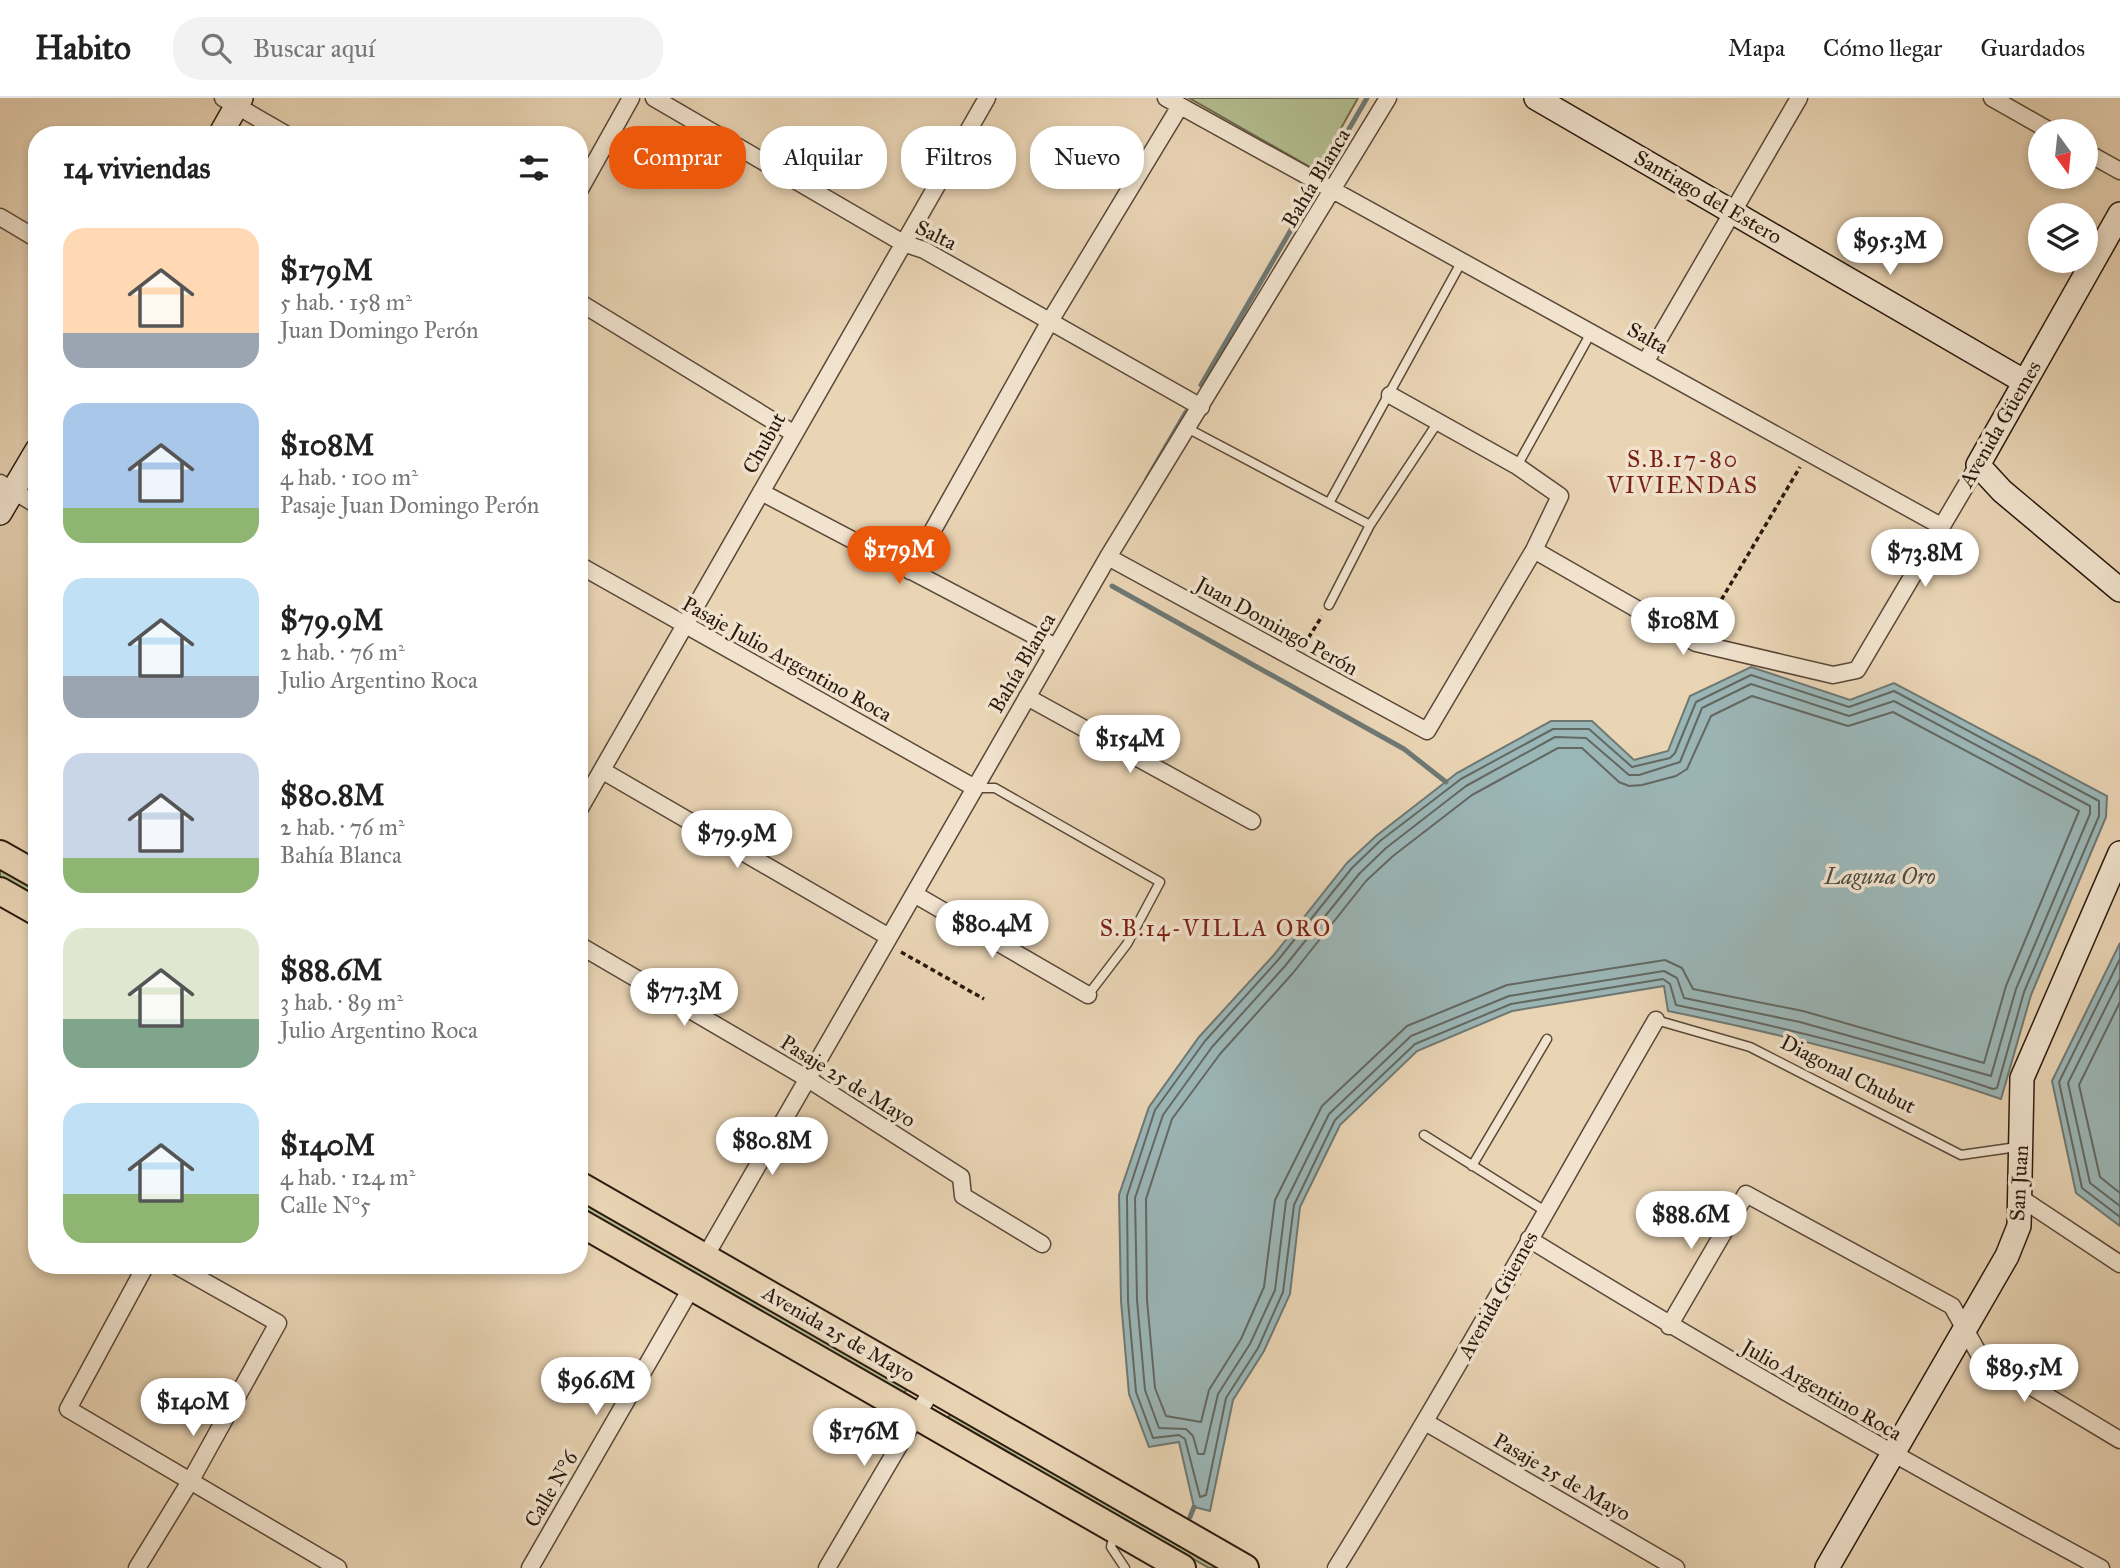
<!DOCTYPE html>
<html lang="es">
<head>
<meta charset="utf-8">
<style>
  :root { --surface:#fff; --page:#f2f2f2; --text:#222; --muted:#767676; --line:#e0e0e0; --accent:#ea580c }
  body { margin:0; font-family:"IM FELL Great Primer",serif; background:var(--page); color:var(--text); height:100vh; display:flex; flex-direction:column; font-size:26px; white-space:nowrap }
  * { box-sizing:border-box; margin:0 }
  p { font-size:23px; color:var(--muted) }
  .icon { flex:none; width:38px; height:38px; fill:none; stroke:currentColor; stroke-width:2; stroke-linecap:round; stroke-linejoin:round }
  .map { position:relative; flex:1; overflow:hidden }
  .panel { position:absolute; left:28px; top:28px; width:560px; height:1148px; display:flex; flex-direction:column; background:var(--surface); border-radius:28px; box-shadow:0 4px 10px #0003 }
  .panel>* { flex:none }
  .hud { position:absolute; left:609px; top:28px; width:665px; height:63px; display:flex; gap:14px }
  .needle { width:46px; rotate:165deg }
  .tools { position:absolute; left:2028px; top:21px; display:grid; gap:14px }
  .tools a { display:grid; place-items:center; width:70px; height:70px; border-radius:50%; background:var(--surface); box-shadow:0 4px 10px #0003; font-size:35px }
  .price { position:absolute; translate:-50% -60px; padding:0 16px; border-radius:24px; background:#fff; color:#222; font-size:23px; line-height:46px; filter:drop-shadow(0 2px 4px #0008) }
  .price::after { content:''; position:absolute; left:50%; top:42px; width:21px; height:16px; margin-left:-10px; background:inherit; clip-path:polygon(0 0,100% 0,50% 100%) }
  .price.on { background:var(--accent); color:#fff }
  ul { padding:0; list-style:none }
  li { display:flex; align-items:center; gap:21px; height:175px; padding:0 35px }
  li span { display:grid; place-items:center; flex:none; width:196px; height:140px; border-radius:21px; color:#555 }
  li>.icon { margin-inline-start:auto }
  span .icon { width:84px; height:84px; fill:#fffc; stroke-width:1 }
  li b { font-size:30px }
  h2 { display:flex; justify-content:space-between; align-items:center; height:84px; padding:0 35px; font-size:30px }
  .pill { padding:0 24px; border-radius:28px; background:var(--surface); box-shadow:0 4px 10px #0003; font-size:24px; line-height:63px }
  .pill.on { background:var(--accent); color:#fff }
  header { display:flex; align-items:center; gap:42px; box-sizing:border-box; height:98px; padding:0 35px; background:var(--surface); border-bottom:2px solid var(--line) }
  header strong { font-size:33px }
  nav { display:flex; gap:38px; margin-inline-start:auto; font-size:24px }
  .search { width:490px; height:63px; background:var(--page); display:flex; align-items:center; gap:18px; box-sizing:border-box; padding:0 24px; border-radius:28px; color:var(--muted); font-size:26px }
  .map>svg:first-child { display:block }
  .green { fill:#b3bd8f; stroke:#6e6c4e; stroke-width:2 }
  .water { fill:#9bb6b7; stroke:#6e7873; stroke-width:2 }
  .lines { fill:none; stroke-linecap:round; stroke-linejoin:round }
  .shore { stroke:#626862; stroke-width:2 }
  .stream { stroke:#6e7873; stroke-width:5 }
  .lane-casing { stroke:#5a4838; stroke-width:11 }
  .street-casing { stroke:#5a4838; stroke-width:19 }
  .secondary-casing { stroke:#2a1a0e; stroke-width:26 }
  .primary-casing { stroke:#2a1a0e; stroke-width:30 }
  .path { stroke:#2a1a0e; stroke-width:3.5; stroke-dasharray:5 3.5; stroke-linecap:butt }
  .lane { stroke:#f1e3ce; stroke-width:8 }
  .street { stroke:#f1e3ce; stroke-width:16 }
  .secondary { stroke:#f1e3ce; stroke-width:23 }
  .primary { stroke:#e9d4b4; stroke-width:26 }
  .labels { text-anchor:middle; dominant-baseline:central; stroke-width:7; stroke-linejoin:round; paint-order:stroke }
  .street-label { font-size:21px; fill:#2a1a0e; stroke:#f1e3ce }
  .neighbourhood-label { font-size:23px; letter-spacing:2px; fill:#7a1f14; stroke:#f1e3ce }
  .water-label { font-size:23px; font-style:italic; fill:#4c4941; stroke:#f1e3ce }
</style>
</head>
<body>
<header>
<strong>Habito</strong>
<div class="search"><svg class="icon" aria-label="search" viewBox="0 0 24 24"><circle cx="10" cy="10" r="6"/><path d="M15 15l6 6"/></svg>Buscar aquí</div>
<nav><a>Mapa</a><a>Cómo llegar</a><a>Guardados</a></nav>
</header>
<div class="map">
<svg width="2120" height="1470" viewBox="0 0 2120 1470">
  <rect width="100%" height="100%" fill="#e9d4b4"/>
  <filter id="stains"><feTurbulence type="fractalNoise" baseFrequency=".00286" numOctaves="4"/><feColorMatrix values="0 0 0 0 .2 0 0 0 0 .09 0 0 0 0 .02 0 0 0 .5 -.17"/></filter>
  <radialGradient id="worn" r=".72"><stop offset=".6" stop-color="#630" stop-opacity="0"/><stop offset="1" stop-color="#630" stop-opacity=".3"/></radialGradient>
  <path class="green" d="M1189,0H1358L1317,73Z
    M0,769L37,790V802L0,780Z
    M579,1101L908,1289L903,1297L579,1112Z
    M953,1312L1230,1470H1209L948,1320Z"/>
  <path class="water" d="M1751,569L1850,602L1894,585L2107,698L2106,719L2031,897L2001,1001C1892,963 1781,936 1668,913L1664,888L1512,913L1417,953L1340,1027L1300,1109L1290,1196L1264,1253L1233,1302L1210,1413L1194,1409L1179,1344L1149,1349L1129,1296L1121,1203L1119,1097L1149,1009L1199,939L1273,858L1347,765L1376,738L1457,675L1551,623H1592L1634,662L1668,653L1690,598Z
    M2120,845V1128L2076,1095L2052,983Z"/>
  <g class="lines">
    <path class="shore" d="M1751,577L1849,609L1894,593L2099,703V718L2024,894L1997,990L1993,991C1889,955 1784,929 1676,907L1670,886L1663,881L1511,906L1415,946L1335,1022L1294,1107L1283,1194L1258,1250L1226,1300L1206,1397L1200,1399L1185,1341L1179,1337L1153,1340L1136,1294L1128,1203L1127,1098L1155,1012L1205,943L1278,862L1352,770L1380,743L1461,681L1553,631H1589L1632,669L1670,660L1675,655L1696,604Z
      M1751,586L1849,618L1894,603L2090,708V716L2016,891L1991,978L1800,924L1684,900L1677,880L1664,873L1509,898L1411,938L1329,1016L1286,1103L1275,1192L1250,1246L1218,1296L1204,1356H1198L1193,1338L1186,1331L1159,1330L1145,1292L1137,1202L1135,1100L1163,1017L1212,949L1285,868L1359,776L1386,750L1466,688L1555,639L1586,640L1629,677H1639L1680,664L1702,610Z
      M1752,598L1848,628L1893,614L2079,713L2006,888L1984,965L1803,913L1693,891L1682,870L1665,862L1507,887L1407,928L1322,1008L1275,1102L1264,1189L1241,1241L1209,1292L1201,1324L1166,1318L1155,1290L1147,1202L1146,1101L1172,1021L1220,956L1293,875L1366,783L1393,758L1472,697L1558,650H1582L1619,684L1629,688L1642,687L1676,678L1687,671L1711,618Z
      M2120,861L2059,984L2082,1090L2120,1119
      M2120,881L2068,985L2090,1085L2120,1108
      M2120,904L2079,987L2100,1079L2120,1095"/>
    <path class="stream" d="M1325,72L1367,0
      M1201,287L1310,99
      M1147,381L1186,314
      M1112,488L1404,651L1446,684
      M1190,1419L1194,1409"/>
    <defs>
      <path id="lane" d="M1187,330L1370,427
        M1517,368L1592,233
        M1329,405L1462,163
        M1329,507L1370,427L1438,324
        M976,690H995L1160,784L1127,846L1088,897
        M1656,922L1750,949L1961,1057L2017,1049
        M1424,1037L1545,1113
        M1472,1068L1547,941
        M1114,1435L1111,1449L1125,1470"/>
      <path id="street" d="M223,0L287,37
        M654,0L903,145L924,152L1201,309
        M1166,0L1941,428
        M1992,0L2050,33
        M2086,54L2120,73
        M579,93L631,0
        M0,119L37,141
        M579,204L793,335
        M1646,263L1799,0
        M0,385L37,407
        M761,394L1056,549
        M1534,452L1696,545L1833,577L1857,572L1978,367
        M1108,459L1427,633L1534,452L1560,398L1517,368L1390,297
        M579,467L975,690
        M910,473L1050,223L1180,8
        M1027,599L1252,723
        M603,673L889,839
        M579,712L987,0
        M914,796L1088,897
        M579,847L808,981L961,1079L963,1098L1042,1146
        M2019,1099L2120,1166
        M1529,1141C1716,1256 1907,1365 2101,1470
        M705,1159L1108,459L1388,0
        M146,1167L68,1311L338,1470
        M1669,1228L1746,1096L1952,1208L1980,1258L2120,1342
        M1427,1325L1676,1470
        M137,1470L191,1382L278,1225L175,1167
        M530,1470L693,1187
        M827,1470L933,1290
        M1336,1470C1448,1290 1550,1105 1656,922"/>
      <path id="secondary" d="M1536,0L2025,284
        M220,37L241,0
        M2120,116L1978,367L2002,393L2120,492
        M0,415L37,352
        M1827,1470L2007,1158L2019,1128L2022,980L2120,755"/>
      <path id="primary" d="M0,756L37,777
        M0,793L37,814
        M579,1087L1245,1470
        M579,1124L1182,1470"/>
    </defs>
    <use href="#lane" class="lane-casing"/>
    <use href="#street" class="street-casing"/>
    <use href="#secondary" class="secondary-casing"/>
    <use href="#primary" class="primary-casing"/>
    <path class="path" d="M1704,531L1800,369
      M1304,547L1322,518
      M901,854L984,901"/>
    <use href="#lane" class="lane"/>
    <use href="#street" class="street"/>
    <use href="#secondary" class="secondary"/>
    <use href="#primary" class="primary"/>
  </g>
  <g class="labels">
    <g class="street-label">
      <text transform="translate(1316 80) rotate(-59)">Bahía Blanca</text>
      <text transform="translate(1708 99) rotate(30)">Santiago del Estero</text>
      <text transform="translate(936 137) rotate(26)">Salta</text>
      <text transform="translate(1648 240) rotate(29)">Salta</text>
      <text transform="translate(2000 326) rotate(-60)">Avenida Güemes</text>
      <text transform="translate(764 345) rotate(-61)">Chubut</text>
      <text transform="translate(1277 528) rotate(29)">Juan Domingo Perón</text>
      <text transform="translate(787 561) rotate(29)">Pasaje Julio Argentino Roca</text>
      <text transform="translate(1022 565) rotate(-60)">Bahía Blanca</text>
      <text transform="translate(1848 976) rotate(27)">Diagonal Chubut</text>
      <text transform="translate(848 983) rotate(32)">Pasaje 25 de Mayo</text>
      <text transform="translate(2019 1085) rotate(-87)">San Juan</text>
      <text transform="translate(1498 1197) rotate(-61)">Avenida Güemes</text>
      <text transform="translate(839 1236) rotate(30)">Avenida 25 de Mayo</text>
      <text transform="translate(1822 1292) rotate(30)">Julio Argentino Roca</text>
      <text transform="translate(1562 1379) rotate(30)">Pasaje 25 de Mayo</text>
      <text transform="translate(551 1391) rotate(-60)">Calle N°6</text>
    </g>
    <g class="neighbourhood-label">
      <text x="1683" y="361">S.B.17-80<tspan x="1683" dy="26">VIVIENDAS</tspan></text>
      <text x="1216" y="830">S.B.14-VILLA ORO</text>
    </g>
    <g class="water-label">
      <text x="1880" y="778">Laguna Oro</text>
    </g>
  </g>
  <rect width="100%" height="100%" filter="url(#stains)"/>
  <rect width="100%" height="100%" fill="url(#worn)"/>
</svg>
<div class="tools">
<a><svg class="needle" viewBox="-14 -14 28 28"><path d="M0-13l5 13h-10z" fill="#e53935"/><path d="M0 13l5-13h-10z" fill="#767676"/></svg></a>
<a><svg class="icon" aria-label="layers" viewBox="0 0 24 24"><path d="M12 4l9 5-9 5-9-5zM3 14l9 5 9-5"/></svg></a>
</div>
<b class="price" style="left:1890px;top:179px">$95.3M</b>
<b class="price on" style="left:899px;top:488px">$179M</b>
<b class="price" style="left:1925px;top:491px">$73.8M</b>
<b class="price" style="left:1683px;top:559px">$108M</b>
<b class="price" style="left:1130px;top:677px">$154M</b>
<b class="price" style="left:737px;top:772px">$79.9M</b>
<b class="price" style="left:992px;top:862px">$80.4M</b>
<b class="price" style="left:684px;top:930px">$77.3M</b>
<b class="price" style="left:772px;top:1079px">$80.8M</b>
<b class="price" style="left:1691px;top:1153px">$88.6M</b>
<b class="price" style="left:2024px;top:1306px">$89.5M</b>
<b class="price" style="left:596px;top:1319px">$96.6M</b>
<b class="price" style="left:193px;top:1340px">$140M</b>
<b class="price" style="left:864px;top:1370px">$176M</b>
<div class="hud">
<a class="pill on">Comprar</a>
<a class="pill">Alquilar</a>
<a class="pill">Filtros</a>
<a class="pill">Nuevo</a>
</div>
<section class="panel">
<h2>14 viviendas<svg class="icon" aria-label="filters" viewBox="0 0 24 24"><path d="M4 7h16M4 17h16"/><circle cx="9" cy="7" r="2"/><circle cx="15" cy="17" r="2"/></svg></h2>
<ul>
<li><span style="background:linear-gradient(#ffd9b3 75%,#9aa5b1 0)"><svg class="icon" aria-label="home" viewBox="0 0 24 24"><path d="M3 11l9-7 9 7M6 9v11h12V9"/></svg></span><div><b>$179M</b><p>5 hab. · 158 m²</p><p>Juan Domingo Perón</p></div></li>
<li><span style="background:linear-gradient(#a9c7e8 75%,#8fb573 0)"><svg class="icon" aria-label="home" viewBox="0 0 24 24"><path d="M3 11l9-7 9 7M6 9v11h12V9"/></svg></span><div><b>$108M</b><p>4 hab. · 100 m²</p><p>Pasaje Juan Domingo Perón</p></div></li>
<li><span style="background:linear-gradient(#bfe0f5 70%,#9aa5b1 0)"><svg class="icon" aria-label="home" viewBox="0 0 24 24"><path d="M3 11l9-7 9 7M6 9v11h12V9"/></svg></span><div><b>$79.9M</b><p>2 hab. · 76 m²</p><p>Julio Argentino Roca</p></div></li>
<li><span style="background:linear-gradient(#c9d6e8 75%,#8fb573 0)"><svg class="icon" aria-label="home" viewBox="0 0 24 24"><path d="M3 11l9-7 9 7M6 9v11h12V9"/></svg></span><div><b>$80.8M</b><p>2 hab. · 76 m²</p><p>Bahía Blanca</p></div></li>
<li><span style="background:linear-gradient(#dfe7d0 65%,#7fa58c 0)"><svg class="icon" aria-label="home" viewBox="0 0 24 24"><path d="M3 11l9-7 9 7M6 9v11h12V9"/></svg></span><div><b>$88.6M</b><p>3 hab. · 89 m²</p><p>Julio Argentino Roca</p></div></li>
<li><span style="background:linear-gradient(#bfe0f5 65%,#8fb573 0)"><svg class="icon" aria-label="home" viewBox="0 0 24 24"><path d="M3 11l9-7 9 7M6 9v11h12V9"/></svg></span><div><b>$140M</b><p>4 hab. · 124 m²</p><p>Calle N°5</p></div></li>
</ul>
</section>
</div>
</body>
</html>
